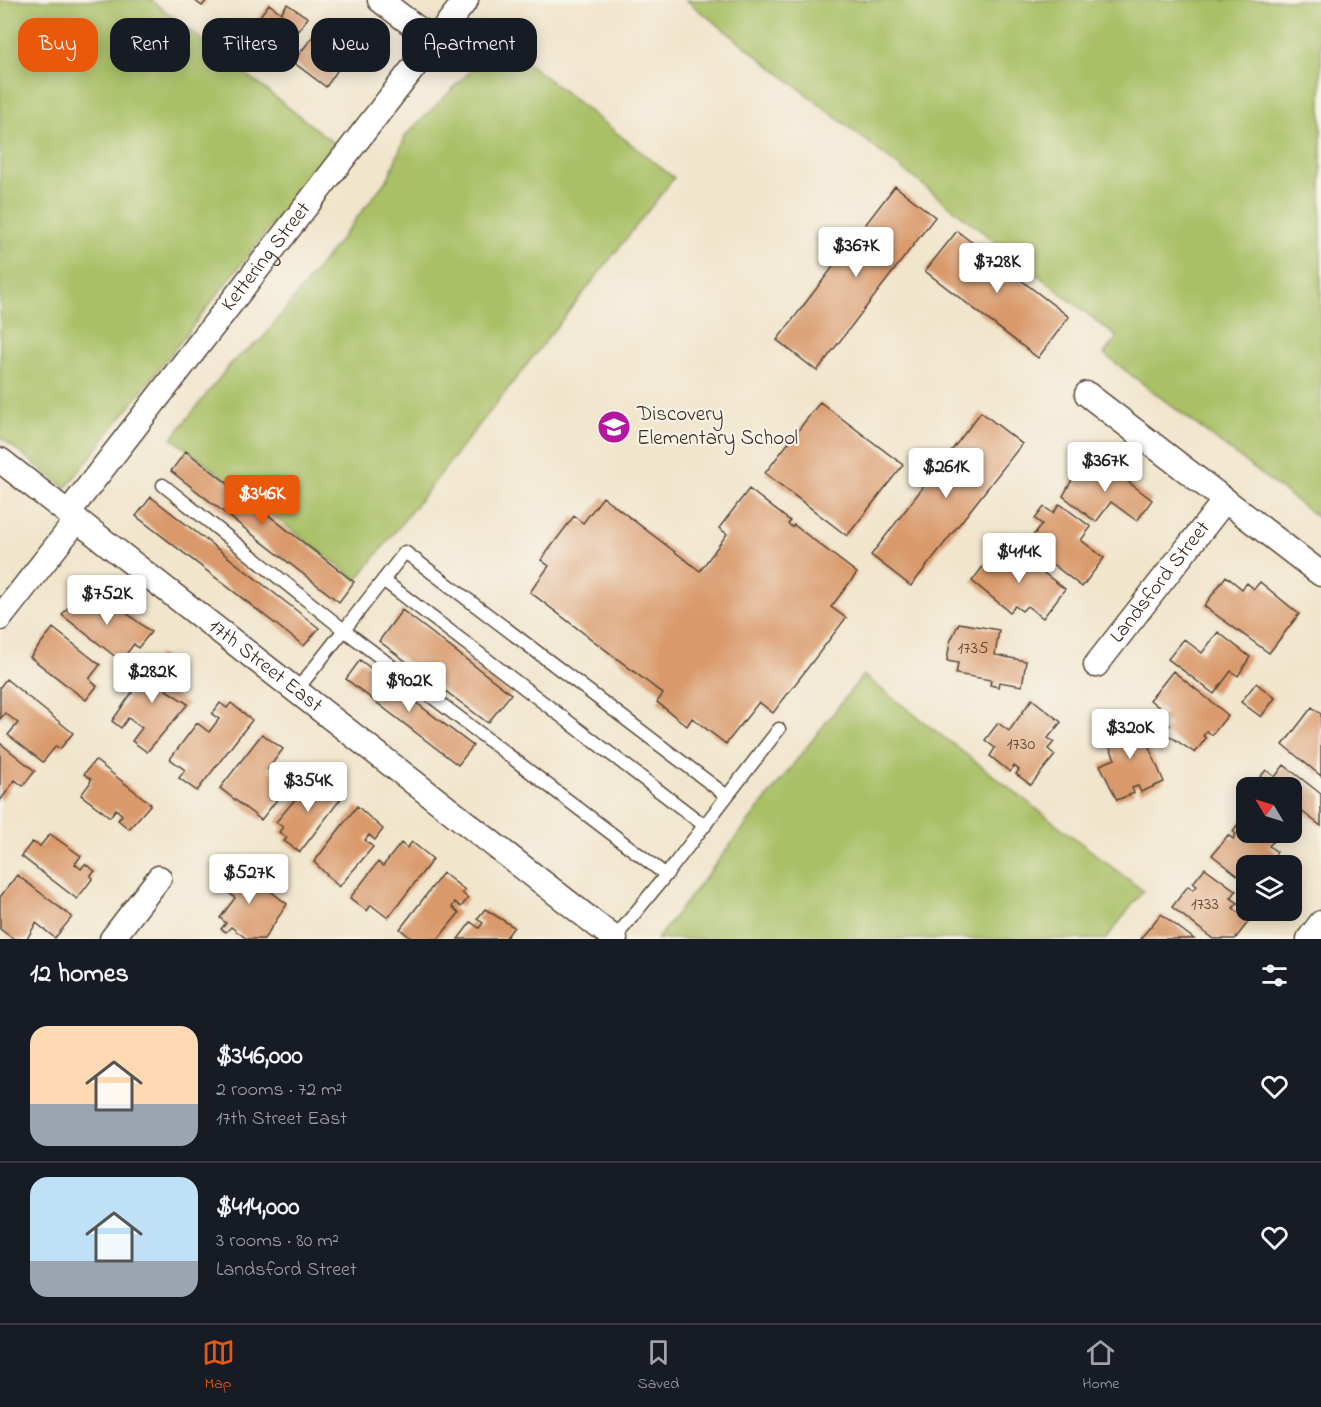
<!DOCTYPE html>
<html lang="en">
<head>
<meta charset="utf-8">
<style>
  :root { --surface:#171b24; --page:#242831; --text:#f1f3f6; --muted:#9ea1a6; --line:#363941; --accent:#ea580c }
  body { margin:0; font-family:"Indie Flower",sans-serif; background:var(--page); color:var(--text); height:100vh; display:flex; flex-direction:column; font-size:22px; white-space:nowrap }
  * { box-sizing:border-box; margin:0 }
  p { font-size:20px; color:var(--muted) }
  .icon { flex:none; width:33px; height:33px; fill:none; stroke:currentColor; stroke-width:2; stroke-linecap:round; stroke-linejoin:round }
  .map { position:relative; height:939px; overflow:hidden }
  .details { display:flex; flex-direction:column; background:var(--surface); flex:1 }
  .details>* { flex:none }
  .guide { position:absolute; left:18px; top:18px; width:600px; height:54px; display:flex; gap:12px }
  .needle { width:39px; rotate:308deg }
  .buttons { position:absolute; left:1236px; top:777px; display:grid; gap:12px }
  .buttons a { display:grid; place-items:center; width:66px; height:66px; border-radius:12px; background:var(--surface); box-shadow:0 3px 15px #0003; font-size:30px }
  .price { position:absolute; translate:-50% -51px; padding:0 14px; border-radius:6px; background:#fff; color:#222; font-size:20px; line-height:39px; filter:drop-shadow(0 2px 3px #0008) }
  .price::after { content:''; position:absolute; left:50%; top:36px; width:18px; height:14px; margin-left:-9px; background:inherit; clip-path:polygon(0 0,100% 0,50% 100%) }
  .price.selected { background:var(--accent); color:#fff }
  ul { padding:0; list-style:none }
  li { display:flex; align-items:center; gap:18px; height:150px; padding:0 30px }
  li+li { border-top:2px solid var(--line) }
  li span { display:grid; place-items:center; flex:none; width:168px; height:120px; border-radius:18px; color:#555 }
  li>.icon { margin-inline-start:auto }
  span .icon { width:72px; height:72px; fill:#fffc; stroke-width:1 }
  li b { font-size:26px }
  h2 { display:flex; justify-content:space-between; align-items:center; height:72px; padding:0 30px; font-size:26px }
  .tag { padding:0 21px; border-radius:18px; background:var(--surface); box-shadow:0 3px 15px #0003; font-size:21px; line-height:54px }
  .tag.selected { background:var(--accent); color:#fff }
  .menu { display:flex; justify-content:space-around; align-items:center; height:84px; border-top:2px solid var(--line); background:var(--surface); font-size:16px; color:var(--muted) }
  .menu a { display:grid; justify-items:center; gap:3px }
  .menu .selected { color:var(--accent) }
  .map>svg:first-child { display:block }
  .green { fill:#a9c066; stroke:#727542; stroke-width:1.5 }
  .building { fill:#d9996a }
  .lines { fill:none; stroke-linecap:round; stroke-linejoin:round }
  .lane-casing { stroke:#564638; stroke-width:15 }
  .street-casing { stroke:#564638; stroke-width:27 }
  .lane { stroke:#fff; stroke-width:12 }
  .street { stroke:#fff; stroke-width:24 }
  .labels { text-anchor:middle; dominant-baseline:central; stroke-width:4.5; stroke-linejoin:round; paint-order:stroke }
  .number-label { font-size:18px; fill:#624631 }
  .street-label { font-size:21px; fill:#3b2a1e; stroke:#f7f3e8 }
  .poi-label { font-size:21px; fill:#3b2a1e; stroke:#f7f3e8; text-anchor:start }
</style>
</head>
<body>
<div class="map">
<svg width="1321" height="939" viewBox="0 0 1321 939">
  <rect width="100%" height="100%" fill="#f7f3e8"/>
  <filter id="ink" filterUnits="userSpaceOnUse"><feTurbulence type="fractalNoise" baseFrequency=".0167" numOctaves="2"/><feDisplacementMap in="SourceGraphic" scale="12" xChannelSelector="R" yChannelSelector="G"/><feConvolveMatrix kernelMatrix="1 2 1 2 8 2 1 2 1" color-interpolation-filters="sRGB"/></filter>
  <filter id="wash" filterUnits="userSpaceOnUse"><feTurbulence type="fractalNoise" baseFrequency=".008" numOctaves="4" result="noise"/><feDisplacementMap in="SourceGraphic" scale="24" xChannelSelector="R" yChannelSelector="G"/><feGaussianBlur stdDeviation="1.35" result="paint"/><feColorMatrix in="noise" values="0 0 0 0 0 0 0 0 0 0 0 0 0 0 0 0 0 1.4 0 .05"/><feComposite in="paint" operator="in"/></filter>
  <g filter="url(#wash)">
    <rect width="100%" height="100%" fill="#f1e5cc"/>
    <path class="green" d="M0,0H151L335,144L66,488L0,437Z
      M686,0H1321V520L1104,354L1117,337Z
      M505,45L674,178L357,580L172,438L232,362L264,337L388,178L406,135L495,47Z
      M863,675L1143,891L1106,939H657Z"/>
    <g id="blocks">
      <path class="building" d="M194,0H207L202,6Z
        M269,4L281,13L287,4L308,18L271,64L241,41Z
        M321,26L341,42L337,47L348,55L326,87L293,62Z
        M895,186L935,217L817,371L777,340Z
        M957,231L1069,317L1038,358L925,271Z
        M820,402L903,465L847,536L765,473Z
        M981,412L1022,444L911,586L871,555Z
        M186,451L354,582L339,602L171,471Z
        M1098,459L1152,500L1137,521L1111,502L1096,522L1063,496L1073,478L1070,475L1077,466L1088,474Z
        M749,489L790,521L788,524L792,527L794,525L857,573L831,607L846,618L773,713L759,702L726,744L692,718L687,726L657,702L663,694L530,592L549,566L541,560L574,516L583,523L603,497L700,571L727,534L719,528Z
        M151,497L319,628L304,646L136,516Z
        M1060,504L1091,527L1081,540L1104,558L1082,587L1027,544L1042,524L1035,519L1044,507L1053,513Z
        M1009,547L1065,589L1043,618L1027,606L1022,611L1015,606L1010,612L972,581L987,561L994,566Z
        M1226,576L1242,589L1247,583L1254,589L1260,582L1299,614L1269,653L1204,606Z
        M89,593L99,600L94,606L107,616L116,605L151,632L138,648L134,644L121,661L62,615L78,594L84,598Z
        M402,610L511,694L488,723L379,641Z
        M959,623L999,630L995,655L1026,661L1022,686L999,682L998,687L990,685L991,680L956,674L958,663L947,661L950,642Z
        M53,628L100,665L89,679L97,686L86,700L30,657Z
        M1218,632L1250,657L1238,676L1231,671L1214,694L1168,659L1184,639L1202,653Z
        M159,654L181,671L166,690L188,704L147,752L132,741L142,728L128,718L121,728L112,721Z
        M360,660L473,746L458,765L346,679Z
        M1173,671L1228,715L1212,735L1207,731L1203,736L1206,738L1195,753L1164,732L1170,725L1161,718L1166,713L1150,700Z
        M6,679L73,733L60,749L56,746L43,762L8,735L18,723L5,713L0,719V687Z
        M1256,683L1275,698L1261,717L1241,702Z
        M1032,699L1061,722L1048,738L1054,742L1048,749L1055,755L1031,785L1016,774L1019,770L1014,766L1010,772L990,756L995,748L985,740L998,723L1009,731Z
        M220,703L227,708L231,703L252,720L197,791L179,778L185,770L170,759L197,723L209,732L219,719L212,714Z
        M1312,707L1321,714V776L1283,745Z
        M1136,717L1164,782L1141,792L1138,786L1132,788L1134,793L1117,800L1100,765L1115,759L1103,732Z
        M262,734L283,749L268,769L275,774L277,772L290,783L261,820L220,788Z
        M0,743L35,771L23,786L15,780L0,801Z
        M95,760L151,804L129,829L118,820L122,815L116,809L110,817L81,795L90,783L91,779L84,774Z
        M1284,765L1321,794V826L1296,807L1292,814V788H1256L1258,784L1256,782L1266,770L1275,777Z
        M314,777L319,781L321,779L343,796L300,852L284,841L287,838L279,832L283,827L276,822Z
        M357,806L383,829L375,840L369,835L365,840L373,847L339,887L314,862Z
        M1244,816L1246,832H1265L1275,839L1269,846L1277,852L1273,858L1283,866H1246V882L1212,855L1228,835L1233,839L1236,834L1233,831Z
        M50,834L81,856L75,864L81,869L85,864L95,871L90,876L93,878L77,899L21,856L32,842L40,846Z
        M412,842L433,859L388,918L371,905L367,911L350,898L378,862L383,866L401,843L407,848Z
        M233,862L287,904L264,939H247L231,927L226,932L221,929L226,923L220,918L235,898L216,883Z
        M1205,868L1236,891L1231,898L1238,903L1233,908L1249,921L1235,939H1213L1172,907L1188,886L1193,890L1197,886L1193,883Z
        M443,873L465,890L462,893L468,898L461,907L455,902L452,907L459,913L438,939H412L400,929Z
        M17,875L72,917L55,938L36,923L27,939H14L0,929V897Z
        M485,909L514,927L505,939H458L471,922L479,928L483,923L477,919Z
        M1161,914L1194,939H1140Z"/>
    </g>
  </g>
  <g filter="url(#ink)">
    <use href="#blocks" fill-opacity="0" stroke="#564638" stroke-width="1.5"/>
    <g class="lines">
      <defs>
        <path id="lane" d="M163,485L344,630L405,552L727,796
          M383,580L705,826
          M296,691L344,630L666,875L614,939
          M666,875L779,729"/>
        <g id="street">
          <path d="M380,0L435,42"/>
          <path d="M1087,394L1321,574"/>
          <path id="s1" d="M0,460L615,939"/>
          <path id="s2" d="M68,513L466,0"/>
          <path d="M0,618L77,520"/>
          <path id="s3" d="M1096,665L1225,500"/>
          <path d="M112,939L159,878"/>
          <path d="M1309,939L1321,923"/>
        </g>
      </defs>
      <use href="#lane" class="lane-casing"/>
      <use href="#street" class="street-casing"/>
      <use href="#lane" class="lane"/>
      <use href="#street" class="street"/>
    </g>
  </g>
  <defs>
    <symbol id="school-disc" viewBox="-11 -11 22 22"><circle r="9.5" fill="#b5179e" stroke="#f7f3e8"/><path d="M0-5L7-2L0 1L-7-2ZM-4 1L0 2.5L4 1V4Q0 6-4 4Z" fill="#fff"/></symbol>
  </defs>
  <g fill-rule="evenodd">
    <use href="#school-disc" x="595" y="408" width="38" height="38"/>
  </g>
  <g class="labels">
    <g class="number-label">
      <text x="973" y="649">1735</text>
      <text x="1021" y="745">1730</text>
      <text x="1205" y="905">1733</text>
    </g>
    <g class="street-label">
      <text stroke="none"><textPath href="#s2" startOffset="324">Kettering Street</textPath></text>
      <text stroke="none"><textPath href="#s3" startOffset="105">Landsford Street</textPath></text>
      <text stroke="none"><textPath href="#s1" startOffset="336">17th Street East</textPath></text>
    </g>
    <g class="poi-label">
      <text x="637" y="415">Discovery<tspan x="637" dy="24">Elementary School</tspan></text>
    </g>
  </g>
</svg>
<div class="buttons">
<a><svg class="needle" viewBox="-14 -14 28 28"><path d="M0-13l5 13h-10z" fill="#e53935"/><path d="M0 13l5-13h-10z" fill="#9ea1a6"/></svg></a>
<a><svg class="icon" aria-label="layers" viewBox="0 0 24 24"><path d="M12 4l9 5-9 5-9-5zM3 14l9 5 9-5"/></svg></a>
</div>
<b class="price" style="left:856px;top:278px">$367K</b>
<b class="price" style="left:997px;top:294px">$728K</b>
<b class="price" style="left:1105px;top:493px">$367K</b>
<b class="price" style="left:946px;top:499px">$261K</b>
<b class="price selected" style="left:262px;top:526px">$346K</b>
<b class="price" style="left:1019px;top:584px">$414K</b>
<b class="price" style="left:107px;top:626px">$752K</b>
<b class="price" style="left:152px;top:704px">$282K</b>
<b class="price" style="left:409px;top:713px">$902K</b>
<b class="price" style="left:1130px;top:760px">$320K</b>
<b class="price" style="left:308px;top:813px">$354K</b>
<b class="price" style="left:249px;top:905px">$527K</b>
<div class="guide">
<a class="tag selected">Buy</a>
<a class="tag">Rent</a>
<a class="tag">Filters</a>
<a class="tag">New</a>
<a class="tag">Apartment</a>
</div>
</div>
<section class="details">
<h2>12 homes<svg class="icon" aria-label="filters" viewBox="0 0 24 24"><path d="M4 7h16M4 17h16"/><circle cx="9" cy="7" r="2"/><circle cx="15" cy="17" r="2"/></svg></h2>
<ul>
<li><span style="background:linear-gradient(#ffd9b3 65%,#9aa5b1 0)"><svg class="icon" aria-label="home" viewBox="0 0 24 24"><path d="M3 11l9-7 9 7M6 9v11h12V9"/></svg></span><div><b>$346,000</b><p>2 rooms · 72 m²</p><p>17th Street East</p></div><svg class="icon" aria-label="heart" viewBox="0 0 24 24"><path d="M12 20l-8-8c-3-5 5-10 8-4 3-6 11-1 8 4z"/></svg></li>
<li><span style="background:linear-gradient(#bfe0f5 70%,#9aa5b1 0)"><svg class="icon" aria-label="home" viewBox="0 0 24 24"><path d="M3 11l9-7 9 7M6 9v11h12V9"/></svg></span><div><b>$414,000</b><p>3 rooms · 80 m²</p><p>Landsford Street</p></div><svg class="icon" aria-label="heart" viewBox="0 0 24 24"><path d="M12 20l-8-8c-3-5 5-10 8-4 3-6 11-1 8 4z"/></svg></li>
</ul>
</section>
<nav class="menu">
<a class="selected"><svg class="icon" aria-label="map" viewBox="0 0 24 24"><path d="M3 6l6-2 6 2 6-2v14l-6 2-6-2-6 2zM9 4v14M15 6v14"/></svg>Map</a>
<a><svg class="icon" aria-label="saved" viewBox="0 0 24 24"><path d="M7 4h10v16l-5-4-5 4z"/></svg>Saved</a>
<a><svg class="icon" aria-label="home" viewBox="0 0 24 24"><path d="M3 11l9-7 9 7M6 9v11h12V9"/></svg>Home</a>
</nav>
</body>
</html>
